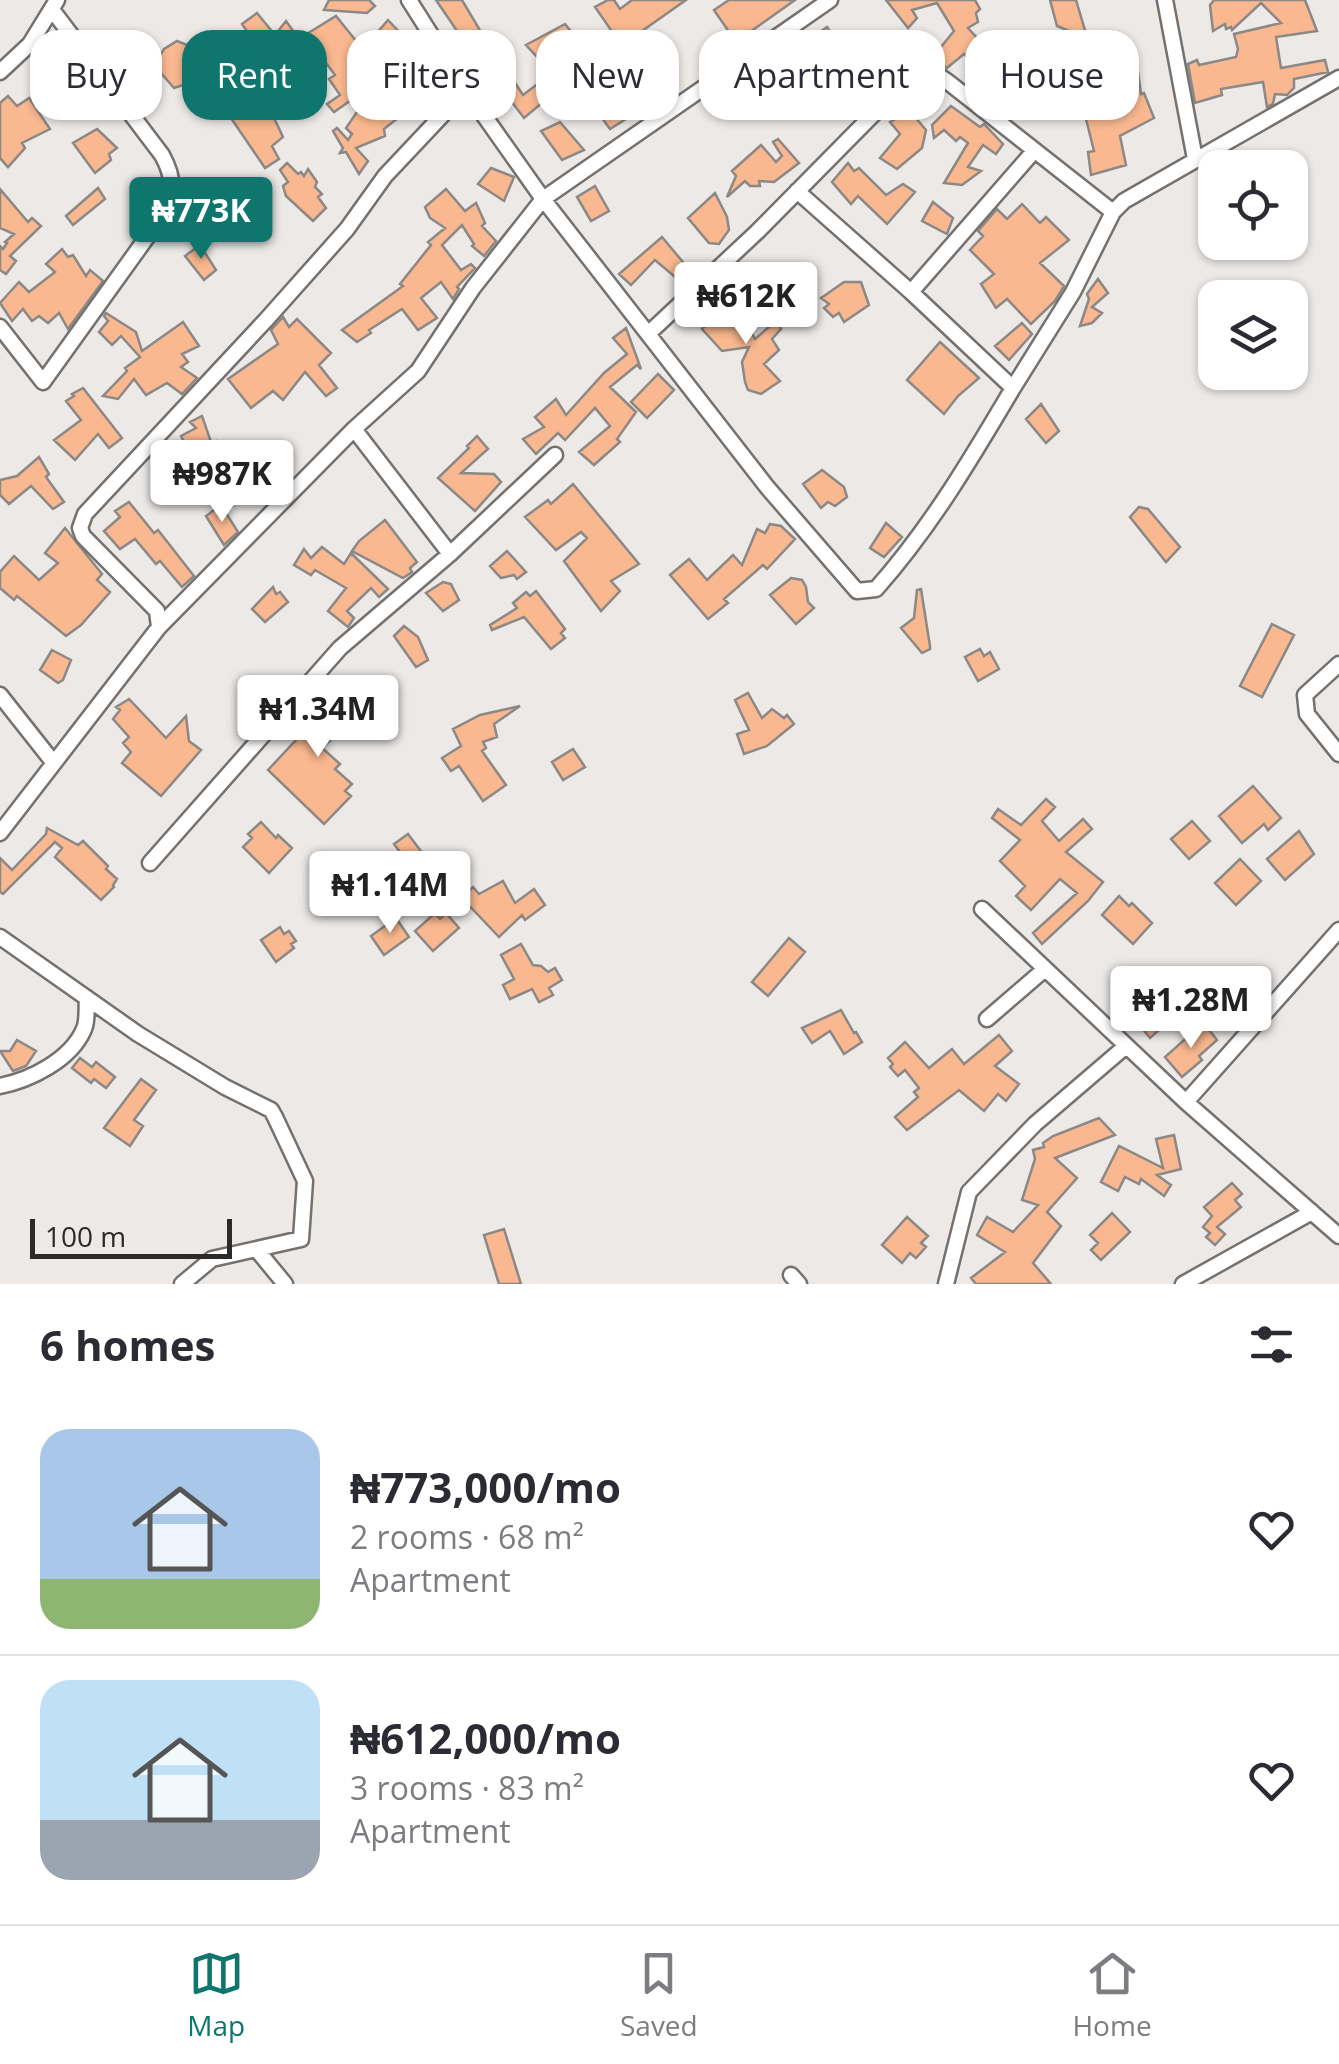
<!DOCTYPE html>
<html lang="en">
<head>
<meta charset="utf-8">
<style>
  :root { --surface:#fff; --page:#f2f2f3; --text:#2b2b33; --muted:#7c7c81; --line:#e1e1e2; --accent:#0f766e }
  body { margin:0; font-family:"Open Sans",sans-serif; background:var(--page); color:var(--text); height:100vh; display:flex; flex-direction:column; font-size:38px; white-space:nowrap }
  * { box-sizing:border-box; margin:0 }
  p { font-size:32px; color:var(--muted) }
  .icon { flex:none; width:55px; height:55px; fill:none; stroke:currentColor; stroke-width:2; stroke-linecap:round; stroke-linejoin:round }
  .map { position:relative; height:1284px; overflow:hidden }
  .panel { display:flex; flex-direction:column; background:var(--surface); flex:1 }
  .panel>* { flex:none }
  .hud { position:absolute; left:30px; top:30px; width:1280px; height:90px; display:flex; gap:20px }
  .tools { position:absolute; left:1198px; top:150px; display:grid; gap:20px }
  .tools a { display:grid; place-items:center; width:110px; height:110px; border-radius:20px; background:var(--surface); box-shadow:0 2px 8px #0004; font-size:50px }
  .scale { position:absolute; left:30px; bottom:25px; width:202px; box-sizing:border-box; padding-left:10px; border:5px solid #2b2a29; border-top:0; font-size:28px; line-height:35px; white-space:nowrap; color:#2b2a29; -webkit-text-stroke:8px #ece9e7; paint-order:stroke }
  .price { position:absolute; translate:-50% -85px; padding:0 22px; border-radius:10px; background:#fff; color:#222; font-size:32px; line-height:65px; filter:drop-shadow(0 2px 5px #0008) }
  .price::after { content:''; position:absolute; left:50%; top:60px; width:30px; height:22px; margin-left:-15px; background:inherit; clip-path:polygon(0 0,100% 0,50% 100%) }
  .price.selected { background:var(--accent); color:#fff }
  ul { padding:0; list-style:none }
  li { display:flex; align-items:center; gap:30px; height:250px; padding:0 40px }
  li+li { border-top:2px solid var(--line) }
  li span { display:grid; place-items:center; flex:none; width:280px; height:200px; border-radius:30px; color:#555 }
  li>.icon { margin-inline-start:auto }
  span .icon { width:120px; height:120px; fill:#fffc; stroke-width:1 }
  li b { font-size:42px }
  h2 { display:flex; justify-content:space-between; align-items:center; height:120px; padding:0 40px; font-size:42px }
  .chip { padding:0 35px; border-radius:30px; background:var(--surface); box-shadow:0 2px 8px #0004; font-size:35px; line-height:90px }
  .chip.selected { background:var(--accent); color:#fff }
  .menu { display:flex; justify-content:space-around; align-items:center; height:140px; border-top:2px solid var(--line); background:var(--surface); font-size:28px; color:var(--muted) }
  .menu a { display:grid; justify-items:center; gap:5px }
  .menu .selected { color:var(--accent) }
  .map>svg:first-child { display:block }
  .building { fill:#f9b88f; stroke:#8b8886; stroke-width:2.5 }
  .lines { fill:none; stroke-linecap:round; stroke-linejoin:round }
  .minor-casing { stroke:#74716f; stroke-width:19 }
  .minor { stroke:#fff; stroke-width:14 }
</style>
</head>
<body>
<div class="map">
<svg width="1339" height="1284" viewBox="0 0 1339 1284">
  <rect width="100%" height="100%" fill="#ece9e7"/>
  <path class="building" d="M329,0H369L375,6L367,13L324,10Z
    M436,0H462L484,37L468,47Z
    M608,0H614L620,9L632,0H686L581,74L580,71L524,118L508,97L504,101L484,79L502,63L523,95L552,73L526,45L565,24L586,50L611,30L595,7Z
    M729,0H795L736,42L714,10Z
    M886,0H975L980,9L976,13L978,22L968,28L999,62L995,67L1019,83L1003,100L987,92L996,83L964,54L947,68L932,58L954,31L937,3L912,10L917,18L908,28Z
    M1050,0H1076L1087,37L1112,32L1115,43L1121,40L1127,65L1101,73L1093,47L1058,77L1052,70L1086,38L1057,26Z
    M1214,0H1305L1317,31L1276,37L1281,68L1325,60L1328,72L1294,79V88L1287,95L1275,94L1273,104L1267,107L1263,82L1221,89L1222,95L1195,103L1188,64L1197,60L1199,65L1236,57L1238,49L1234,34L1281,23L1261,3L1232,30L1231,27L1226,29L1225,24L1213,31L1210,5Z
    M257,13L275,35L286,21L299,39L290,43L285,39L261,51L242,24Z
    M336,16L365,52L357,68L370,87L334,112L327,104L340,95L329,79L335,75L305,35Z
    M388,20L403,36L396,41L401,47L393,57L369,42Z
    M827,27L842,49L825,61L810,39Z
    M177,41L200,50L209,58L197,67L186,84L174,88L161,73L159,58L164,49Z
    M656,51L675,83L658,98L640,65Z
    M73,63L89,84L76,94L63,96L49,81L55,79L48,73L58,65Z
    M249,69L273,106L276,104L285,110L275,120L283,137L272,146L279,159L265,168L214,93L229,77Z
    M407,69L422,91L416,108L388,106L398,118L384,129L385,136L356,148L368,161L359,174L346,152L340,153L343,148L333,131L337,128L348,140L352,134L346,128L372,90L378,99Z
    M1138,72L1141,94L1144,93L1154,118L1120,136L1126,165L1091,175L1088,152L1094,151L1084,111L1106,106L1101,95L1124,90L1121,79Z
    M609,85L629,117L610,129L589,100Z
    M8,96L17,106L29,98L50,129L22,143L25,148L8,167L0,158V103Z
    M951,106L980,127L984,124L1003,144L996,154L983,145L968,167L981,171L962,185L944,183L968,143L960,137L956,141L944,130L934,138L932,125Z
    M910,111L926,130L922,148L897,169L880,158L900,134L890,122Z
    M560,122L584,150L562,160L541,131Z
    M97,129L117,148L109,154L111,160L95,173L73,143Z
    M778,139L799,163L774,182L759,181L760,186H750L745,181L727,197L736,176L732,171L761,145L776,162L782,156L773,142Z
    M287,163L298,174L301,172L304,176L308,169L317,182L315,187L322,194L318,197L326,208L313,221L286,196L283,186L288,182L280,170Z
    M848,163L854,171L859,168L886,195L903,184L915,192L887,224L858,196L851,204L832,182Z
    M491,168L514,177L504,201L478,184Z
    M595,186L609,211L591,221L577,197Z
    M98,188L105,199L73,225L66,216Z
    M0,189L28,222L32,218L41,226L10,256L16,261L6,274L0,270V246L3,249L7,243L5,242L14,234L0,228Z
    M446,189L465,211L476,203L485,223L482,226L496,241L484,256L472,246L474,244L462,225L442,245L461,270L471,264L475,268L457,287L459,289L453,299L441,282L421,298L437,318L418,330L402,309L369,330L371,333L357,342L342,330L403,286L400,284L431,245L428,242L445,228L430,218L425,207Z
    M715,193L727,217L729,230L719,244L709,243L688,218Z
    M933,202L953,218L947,234L922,221Z
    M1022,204L1040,223L1046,217L1069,240L1040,263L1064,286L1055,301L1031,324L1007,299L996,308L981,284L994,274L970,250L983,236L978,231L997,209L1007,219Z
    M662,237L688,268L675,277L655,260L631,285L619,274Z
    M200,245L216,270L204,280L185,256Z
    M62,249L68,257L73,255L86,276L90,270L103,281L68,329L59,313L48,323L39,316L32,321L23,309L12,321L0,303L19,282L29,292L55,272L46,264Z
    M1098,279L1108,293L1092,307L1102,313L1092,323L1080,326L1089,299L1087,294Z
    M844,282H861L869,305L844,322L839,313L833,317L824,308L829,304L821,298Z
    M725,307L744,319L755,339L777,320L781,329L772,339L779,350L764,364L780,381L761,394L748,390L745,382L742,362L749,347L722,351L702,329Z
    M106,313L136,332L142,351L183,322L199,346L182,354L188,362L181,367L197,378L182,394L167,383L146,395L134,379L118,399L103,396L127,371L125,368L140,357L121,336L112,345L99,332L108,321L104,316Z
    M283,317L289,327L297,319L331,353L319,365L337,388L326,396L305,372L283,400L273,391L251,408L228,379L278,344L271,330Z
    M1022,323L1032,334L1009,360L995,346Z
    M626,328L641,369L637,365L610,387L636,412L617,439L620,442L594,465L579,452L610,426L595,408L565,440L558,433L536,454L523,439L544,427L535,417L556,399L566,415L604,373L627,354L613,338Z
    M940,342L979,378L958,396L944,414L907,380Z
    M658,374L674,390L647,418L631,402Z
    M83,388L122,438L109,448L98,434L75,460L54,440L81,420L66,401L74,396L72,394Z
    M1041,404L1059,431L1046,443L1026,419Z
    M202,416L212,445L217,441L228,458L211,472L201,466L204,463L191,445L187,448L181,436L196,428L190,422Z
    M477,436L488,449L461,473L494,474L501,482L475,511L438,478L469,448L467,446Z
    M39,457L49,474L46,477L64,502L53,509L31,486L9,504L0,495V480L17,476Z
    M822,470L844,487L847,497L835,506L828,502L821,508L803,484Z
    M573,484L639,564L611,581L620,591L601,611L564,561L587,538L581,532L556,550L525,517L548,500L551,504Z
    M129,502L154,533L158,530L194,576L182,587L160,561L156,564L135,539L120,549L104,531L120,517L115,511Z
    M221,505L238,532L224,545L206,516Z
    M1139,507L1148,509L1180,547L1166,562L1130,517Z
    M385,520L417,562L410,568L412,572L403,578L352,551L359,541Z
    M886,523L902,537L884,557L870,548Z
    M770,524L781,526L795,539L767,569L763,565L724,599L728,603L708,619L670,575L689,559L707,580L733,555L742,565L757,529L765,533Z
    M65,528L102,574L97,580L110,592L81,625L66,636L17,596L14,600L0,588V572L14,556L39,580L58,563L45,553Z
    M322,547L344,564L351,553L388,589L379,597L371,588L347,611L354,618L348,627L328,611L346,588L315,570L311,575L294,565L304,549L311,558Z
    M507,551L526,572L517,579L514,575L501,578L490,566Z
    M791,578L802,580L806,587L808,602L814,608L796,624L770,595Z
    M443,582L451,584L459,600L443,611L426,593Z
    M273,587L276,594L280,592L288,602L265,622L252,609Z
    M921,589L930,646V649L922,653L901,628L914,618L917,590Z
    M536,591L565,629L561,633L565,638L551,649L524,617L492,630L490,625L517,608L513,603L526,592L530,596Z
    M1272,624L1294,635L1262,697L1240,686Z
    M404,626L418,637L428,660L416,667L394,636Z
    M980,649L984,656L990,652L999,669L978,681L965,657Z
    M52,650L71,660L63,680L58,683L40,670Z
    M339,689L360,711L322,748L340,764L335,769L352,784L345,791L351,796L324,824L268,770L309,726L305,722Z
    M748,693L762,718L772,709L784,718L787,715L794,724L767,746L744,754L737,734L749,730L735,700Z
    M129,699L166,738L186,716L189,741L201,750L161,796L122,763L131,752L123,743L129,737L113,719L120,710L116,707Z
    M520,706L494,724L497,737L483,742L486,748L482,751L506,785L483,801L459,766L451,771L442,758L461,746L453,729L480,715Z
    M573,749L585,767L563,780L552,762Z
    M1253,786L1281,818L1268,830L1264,824L1242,843L1219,816Z
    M1046,799L1055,807L1042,821L1059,841L1083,819L1092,829L1066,852L1103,882L1088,901L1042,944L1033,933L1077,893L1060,879L1031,910L1016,896L1025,886L1000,861L1020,840L992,818L998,809L1021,825Z
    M1192,821L1210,841L1189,859L1171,839Z
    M261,822L276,838L278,835L292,848L269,873L243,847L252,838L248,834Z
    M47,828L78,845L83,841L108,866L106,869L117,879L113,885L114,887L101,900L55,857L62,848L55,842L3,894L0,892V858L12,870L46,834Z
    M1299,831L1314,854L1285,880L1267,859Z
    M408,834L439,875L425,886L394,844Z
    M1240,859L1261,881L1236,905L1215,883Z
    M351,874L367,894L347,910L331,890Z
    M503,881L515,903L534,889L545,905L525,920L522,915L499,937L462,898L473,887L479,894Z
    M1119,896L1129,906L1132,903L1152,923L1133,944L1102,915Z
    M435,913L440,919L446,913L459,928L433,951L415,931Z
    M396,918L409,937L384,955L371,936Z
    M280,927L284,934L289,931L296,941L291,944L294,948L276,962L261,940Z
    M789,938L805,952L768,996L752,982Z
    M521,944L533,965L541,966L548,972L555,968L562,980L549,988L553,995L539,1002L532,989L510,999L503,985L514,979L501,955Z
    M1177,995L1187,1005L1150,1038L1141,1027Z
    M841,1010L854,1033L856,1032L862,1042L844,1054L830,1031L812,1043L802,1028Z
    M1206,1026L1217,1040L1199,1056L1202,1060L1182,1077L1165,1057L1193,1032L1195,1034Z
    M999,1035L1012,1051L995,1066L1019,1084L1006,1101L998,1094L984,1111L959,1090L907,1130L895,1117L918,1097L914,1092L919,1088L905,1070L898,1076L890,1067L893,1064L888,1058L905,1042L929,1068L952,1049L964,1064Z
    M17,1040L36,1051L26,1066L13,1071L0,1051H10Z
    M80,1058L92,1067L96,1062L115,1077L106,1088L94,1079L91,1083L72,1068Z
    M141,1079L156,1090L134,1120L143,1126L130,1146L104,1128Z
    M1099,1118L1115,1135L1055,1158L1077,1178L1047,1212L1061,1226L1033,1263L1051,1284H976L971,1278L1005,1252L977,1235L987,1217L1013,1232L1038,1205L1022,1200L1035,1159L1033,1150L1044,1147L1043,1143L1053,1136Z
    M1174,1135L1181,1169L1157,1175L1171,1185L1164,1196L1141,1179L1139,1184L1125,1177L1118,1191L1101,1182L1119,1146L1163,1168L1156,1139Z
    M1232,1183L1242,1194L1235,1200L1241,1207L1217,1227L1225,1234L1215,1245L1206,1237L1210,1233L1203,1227L1212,1216L1204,1207Z
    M1112,1213L1130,1232L1101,1260L1091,1250L1098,1243L1090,1235Z
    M907,1217L928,1236L921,1243L926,1247L916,1258L910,1253L902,1263L882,1245Z
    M504,1229L521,1284H499L484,1235Z"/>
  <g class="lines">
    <defs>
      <path id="minor" d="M409,0L466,90L543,199L767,487L857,591L876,589C931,527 971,459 1013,388
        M1165,0L1195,159
        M0,72L30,44L57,0
        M797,191L911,292L1013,388L1073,292L1113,212
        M911,292L1034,151
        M0,327L43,382L155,226C171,198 179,186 162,155L53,11
        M649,333L757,232L919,68L925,66L948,82L1113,212L1124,201L1339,78
        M354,429L450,554
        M159,627L157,611L83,536L80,528L85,514L266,320L347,229L385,176L466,90
        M1339,664L1305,695L1307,714L1339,754
        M0,695L53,762
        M0,833L159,627L354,429L418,371L473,288L543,199L830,0
        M150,863L340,648L450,554L555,455
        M982,909L1186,1102L1339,1236
        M0,937L138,1034L225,1087L271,1110L275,1117L305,1181L301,1239L212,1259L182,1284
        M987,1019L1045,969
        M0,1086C30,1080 71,1060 84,1029C88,1020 86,1007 87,998
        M1186,1102L1339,930
        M257,1250L285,1284
        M791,1275L799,1284
        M946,1284L969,1192L1035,1124L1126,1046
        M1183,1284L1312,1212"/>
    </defs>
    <use href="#minor" class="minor-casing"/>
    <use href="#minor" class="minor"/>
  </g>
</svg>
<div class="tools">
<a><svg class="icon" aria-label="locate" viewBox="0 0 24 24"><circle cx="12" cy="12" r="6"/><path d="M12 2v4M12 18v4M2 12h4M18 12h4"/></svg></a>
<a><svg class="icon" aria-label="layers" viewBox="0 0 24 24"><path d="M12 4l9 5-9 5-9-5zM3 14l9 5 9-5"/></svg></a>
</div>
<div class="scale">100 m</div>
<b class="price selected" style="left:201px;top:262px">₦773K</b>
<b class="price" style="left:746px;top:347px">₦612K</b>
<b class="price" style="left:222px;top:525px">₦987K</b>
<b class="price" style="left:318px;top:760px">₦1.34M</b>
<b class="price" style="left:390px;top:936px">₦1.14M</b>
<b class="price" style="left:1191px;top:1051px">₦1.28M</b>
<div class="hud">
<a class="chip">Buy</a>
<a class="chip selected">Rent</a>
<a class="chip">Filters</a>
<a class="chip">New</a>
<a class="chip">Apartment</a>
<a class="chip">House</a>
</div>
</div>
<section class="panel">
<h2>6 homes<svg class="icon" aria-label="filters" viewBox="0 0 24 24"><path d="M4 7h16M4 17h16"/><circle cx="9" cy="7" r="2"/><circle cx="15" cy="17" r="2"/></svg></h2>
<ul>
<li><span style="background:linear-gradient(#a9c7e8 75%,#8fb573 0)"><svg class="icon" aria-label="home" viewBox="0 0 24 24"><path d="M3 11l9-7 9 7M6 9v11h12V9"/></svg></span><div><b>₦773,000/mo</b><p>2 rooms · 68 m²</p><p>Apartment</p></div><svg class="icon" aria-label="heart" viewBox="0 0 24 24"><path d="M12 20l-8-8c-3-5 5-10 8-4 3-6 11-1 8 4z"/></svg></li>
<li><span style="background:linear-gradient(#bfe0f5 70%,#9aa5b1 0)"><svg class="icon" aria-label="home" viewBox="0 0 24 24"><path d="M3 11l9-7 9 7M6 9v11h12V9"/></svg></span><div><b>₦612,000/mo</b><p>3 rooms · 83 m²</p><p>Apartment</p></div><svg class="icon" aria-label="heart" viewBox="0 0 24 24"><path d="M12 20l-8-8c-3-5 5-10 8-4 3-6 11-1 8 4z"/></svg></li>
</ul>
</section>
<nav class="menu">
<a class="selected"><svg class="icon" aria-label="map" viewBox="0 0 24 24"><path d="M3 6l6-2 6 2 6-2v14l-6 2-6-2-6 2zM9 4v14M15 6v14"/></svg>Map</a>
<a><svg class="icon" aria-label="saved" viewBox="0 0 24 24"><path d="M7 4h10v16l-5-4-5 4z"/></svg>Saved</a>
<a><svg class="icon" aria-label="home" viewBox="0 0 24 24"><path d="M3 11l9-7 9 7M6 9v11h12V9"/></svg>Home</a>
</nav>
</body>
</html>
